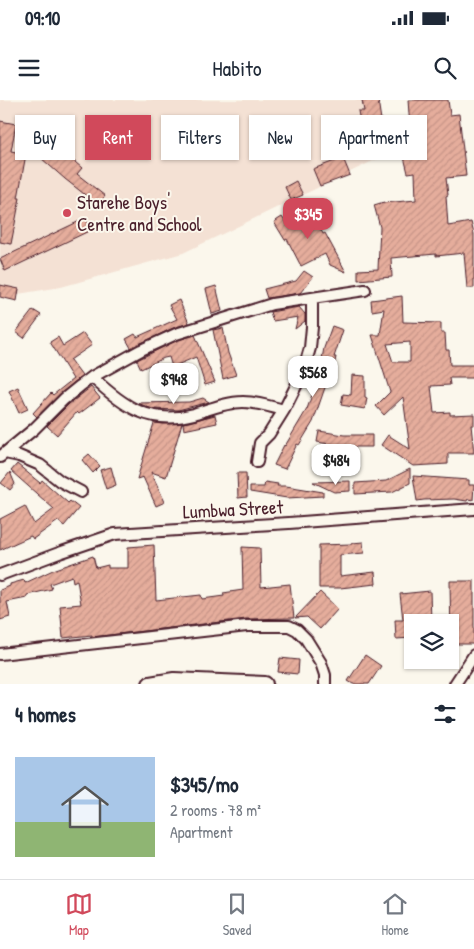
<!DOCTYPE html>
<html lang="en">
<head>
<meta charset="utf-8">
<style>
  :root { --surface:#fff; --page:#f2f2f3; --text:#1f2937; --muted:#747a83; --line:#e0e1e3; --accent:#d1495b }
  body { margin:0; font-family:"Patrick Hand",sans-serif; background:var(--page); color:var(--text); height:100vh; display:flex; flex-direction:column; font-size:19px; white-space:nowrap }
  * { box-sizing:border-box; margin:0 }
  p { font-size:16px; color:var(--muted) }
  .icon { flex:none; width:28px; height:28px; fill:none; stroke:currentColor; stroke-width:2; stroke-linecap:round; stroke-linejoin:round }
  .map { position:relative; height:584px; overflow:hidden }
  .side { display:flex; flex-direction:column; background:var(--surface); flex:1 }
  .side>* { flex:none }
  .hud { position:absolute; left:15px; top:15px; width:445px; height:45px; display:flex; gap:10px }
  .fabs { position:absolute; left:404px; top:514px; display:grid; gap:10px }
  .fabs a { display:grid; place-items:center; width:55px; height:55px; border-radius:0px; background:var(--surface); box-shadow:0 1px 4px #0004; font-size:25px }
  .price { position:absolute; translate:-50% -42px; padding:0 11px; border-radius:10px; background:#fff; color:#222; font-size:16px; line-height:32px; filter:drop-shadow(0 1px 2px #0008) }
  .price::after { content:''; position:absolute; left:50%; top:30px; width:15px; height:11px; margin-left:-8px; background:inherit; clip-path:polygon(0 0,100% 0,50% 100%) }
  .price.current { background:var(--accent); color:#fff }
  ul { padding:0; list-style:none }
  li { display:flex; align-items:center; gap:15px; height:125px; padding:0 15px }
  li+li { border-top:1px solid var(--line) }
  li span { display:grid; place-items:center; flex:none; width:140px; height:100px; border-radius:0px; color:#555 }
  li>.icon { margin-inline-start:auto }
  span .icon { width:60px; height:60px; fill:#fffc; stroke-width:1 }
  li b { font-size:21px }
  h2 { display:flex; justify-content:space-between; align-items:center; height:60px; padding:0 15px; font-size:21px }
  .pill { padding:0 18px; border-radius:0px; background:var(--surface); box-shadow:0 1px 4px #0004; font-size:18px; line-height:45px }
  .pill.current { background:var(--accent); color:#fff }
  .status { display:flex; justify-content:space-between; align-items:center; height:35px; padding:0 25px; background:var(--surface); direction:ltr }
  .status svg { height:14px; fill:currentColor }
  header { display:flex; justify-content:space-between; align-items:center; height:65px; padding:0 15px; background:var(--surface); font-size:22px; font-weight:600 }
  .menu { display:flex; justify-content:space-around; align-items:center; height:70px; border-top:1px solid var(--line); background:var(--surface); font-size:14px; color:var(--muted) }
  .menu a { display:grid; justify-items:center; gap:2px }
  .menu .current { color:var(--accent) }
  .map>svg:first-child { display:block }
  .built { fill:#f4e1d4 }
  .building { fill:url(#building-hatch); stroke:#4a1f2b; fill-rule:evenodd }
  .lines { fill:none; stroke-linecap:round; stroke-linejoin:round }
  .street-casing { stroke:#4a1f2b; stroke-width:14 }
  .secondary-casing { stroke:#4a1f2b; stroke-width:18 }
  .street { stroke:#fbf7ec; stroke-width:10 }
  .secondary { stroke:#fbf7ec; stroke-width:14 }
  .poi-dot { fill:#d1495b; stroke:#fbf7ec; stroke-width:2 }
  .labels { text-anchor:middle; dominant-baseline:central; stroke-width:4; stroke-linejoin:round; paint-order:stroke }
  .poi-label { font-size:19px; fill:#4a1f2b; stroke:#fbf7ec; text-anchor:start }
  .street-label { font-size:19px; fill:#4a1f2b; stroke:#fbf7ec }
</style>
</head>
<body>
<div class="status"><b>09:10</b><svg viewBox="0 0 49 12"><path d="M0 12V9h3v3zM5 12V6h3v6zM10 12V3h3v9zM15 12V0h3v12zM26 1h20v11H26zM47 4h2v5h-2z"/></svg></div>
<header><svg class="icon" aria-label="menu" viewBox="0 0 24 24"><path d="M4 6h16M4 12h16M4 18h16"/></svg>Habito<svg class="icon" aria-label="search" viewBox="0 0 24 24"><circle cx="10" cy="10" r="6"/><path d="M15 15l6 6"/></svg></header>
<div class="map">
<svg width="474" height="584" viewBox="0 0 474 584">
  <defs>
    <pattern id="building-hatch" width="6" height="6" patternUnits="userSpaceOnUse" patternTransform="scale(1.25)"><rect width="6" height="6" fill="#e5ad9c"/><path d="M-1 1l2-2M0 6l6-6M5 7l2-2" fill="none" stroke="#c69487"/></pattern>
  </defs>
  <rect width="100%" height="100%" fill="#fbf7ec"/>
  <filter id="ink" filterUnits="userSpaceOnUse"><feTurbulence type="fractalNoise" baseFrequency=".02" numOctaves="2"/><feDisplacementMap in="SourceGraphic" scale="10" xChannelSelector="R" yChannelSelector="G"/><feConvolveMatrix kernelMatrix="1 2 1 2 8 2 1 2 1" color-interpolation-filters="sRGB"/></filter>
  <g filter="url(#ink)">
    <path class="built" d="M0,0H377L379,58L183,153L61,187L0,197Z"/>
    <path class="building" d="M362,0H378L381,20L360,22L358,11H364Z
      M408,0H448L450,15L459,14L466,76L446,78L448,95L446,96L448,126L471,122L474,134V188H467L464,153L436,156V154L391,158L392,177L358,180V170L378,169L380,127L374,105L384,102V103L416,100L415,72L408,73L404,57L412,55Z
      M0,21L16,24L11,51L26,54L18,98H20L11,144L0,142Z
      M54,44L82,68L77,74L105,96L98,105L65,79L41,58Z
      M343,58L350,75L320,86L313,69Z
      M296,81L303,95L291,100L285,87Z
      M312,112L323,134L325,133L346,172L330,165L325,154L301,166L287,139L285,140L274,122L282,117L287,124Z
      M86,118L91,130L5,171L0,159Z
      M304,171L313,177L300,193L267,198L264,189L296,181Z
      M0,185L19,189L17,201L0,197Z
      M216,186L222,211L212,214L206,189Z
      M402,196L403,222L441,223V233H445L446,250H449L450,265H474V278H449L450,285L431,286L434,313L450,312V315L474,314V325H471L474,353H448V364L413,366L381,345L388,335L410,349L403,297L384,315L376,306L390,292L372,235H380L384,209L372,211L371,200ZM410,242V262H393L387,244Z
      M179,200L189,223L173,228L131,248L126,239L135,234L137,237L177,219L169,205Z
      M299,207L305,214V221L295,229L298,217L273,221L270,212Z
      M33,210L41,215L24,238L16,232Z
      M332,226L343,230L334,257H336L331,280L328,279L313,322L299,345L297,344L285,369L274,365L284,345L285,346L307,309L319,275L324,248Z
      M223,228L228,253L236,275L223,279L213,230Z
      M83,233L92,245L70,260L82,276L60,294L37,317L33,313L51,293L53,295L73,279L50,242L58,237L63,246Z
      M195,235L215,282L205,285L196,257L172,267L169,257L164,258L141,269L137,260L178,240Z
      M352,275L365,276V297L367,298L365,309L341,305L343,294L351,295Z
      M18,287L28,309L19,313L9,291Z
      M91,287L100,298L79,314L77,312L57,335L47,326L69,304Z
      M203,298L209,302L178,310L152,309L138,303L189,302Z
      M215,315L217,323L184,330L183,323Z
      M154,323L164,324L182,323L166,377L151,372L165,402L156,406L143,377L137,379Z
      M319,331L344,335H372V347H348L317,342Z
      M89,354L100,366L93,373L82,360Z
      M17,364L40,383L42,380L68,403L70,401L79,408L64,426L58,421L33,439L31,436L0,450V419L25,406L34,424L54,409L11,371Z
      M111,367L116,385L106,389L100,370Z
      M410,369V383L392,392L355,394V383L386,381Z
      M10,372L15,384L10,390L1,383Z
      M237,373H246L247,397L238,398Z
      M413,376L469,380V385H474L473,400L468,399L467,401L454,399L424,400L417,401Z
      M350,381V391L334,392L313,382Z
      M265,382L278,384L277,386H286L323,392V396L287,398L250,392V387H264Z
      M363,442L364,453L340,455V476L375,472L376,484L340,488H319V445L352,444V443Z
      M154,445L156,500L201,495L202,499L224,496L223,493L243,490L242,447L260,448L261,487L290,484L294,518L246,519L92,537V535L63,538L60,506L81,504L77,480L73,482L72,476L50,484L52,489L27,495V498L7,502L10,517L0,520V490L10,486V484L24,480L25,483L53,470L93,456L96,468L108,465V468H128V447Z
      M450,481H474V544H451Z
      M430,491L431,522H412V538L396,539L395,520H403L400,494Z
      M320,492L338,509L320,529L307,517L295,518Z
      M365,555L381,566L369,584H353L348,581Z
      M280,558L299,560L298,574L278,572Z"/>
    <g class="lines">
      <defs>
        <path id="street" d="M92,277C123,306 150,326 194,314C210,309 227,302 243,302C257,302 271,307 284,310
          M5,353L19,356L40,365L60,381L81,392
          M0,357L34,329L64,299L80,286L92,277L141,250L176,234L272,204L365,190
          M257,362L260,343L269,334L284,310L303,272L310,248L312,227V198
          M0,475L59,453L115,434L289,423L474,409
          M0,554L247,526H289L297,530L306,539L321,563L325,575V584
          M455,584L474,555"/>
        <path id="secondary" d="M150,584L174,580L265,584"/>
      </defs>
      <use href="#street" class="street-casing"/>
      <use href="#secondary" class="secondary-casing"/>
      <use href="#street" class="street"/>
      <use href="#secondary" class="secondary"/>
    </g>
  </g>
  <circle class="poi-dot" cx="67" cy="113" r="5"/>
  <g class="labels">
    <g class="poi-label">
      <text x="77" y="102">Starehe Boys'<tspan x="77" dy="22">Centre and School</tspan></text>
    </g>
    <g class="street-label">
      <text transform="translate(233 409) rotate(-3)">Lumbwa Street</text>
    </g>
  </g>
</svg>
<div class="fabs">
<a><svg class="icon" aria-label="layers" viewBox="0 0 24 24"><path d="M12 4l9 5-9 5-9-5zM3 14l9 5 9-5"/></svg></a>
</div>
<b class="price current" style="left:308px;top:140px">$345</b>
<b class="price" style="left:313px;top:298px">$568</b>
<b class="price" style="left:174px;top:305px">$948</b>
<b class="price" style="left:336px;top:386px">$484</b>
<div class="hud">
<a class="pill">Buy</a>
<a class="pill current">Rent</a>
<a class="pill">Filters</a>
<a class="pill">New</a>
<a class="pill">Apartment</a>
</div>
</div>
<section class="side">
<h2>4 homes<svg class="icon" aria-label="filters" viewBox="0 0 24 24"><path d="M4 7h16M4 17h16"/><circle cx="9" cy="7" r="2"/><circle cx="15" cy="17" r="2"/></svg></h2>
<ul>
<li><span style="background:linear-gradient(#a9c7e8 65%,#8fb573 0)"><svg class="icon" aria-label="home" viewBox="0 0 24 24"><path d="M3 11l9-7 9 7M6 9v11h12V9"/></svg></span><div><b>$345/mo</b><p>2 rooms · 78 m²</p><p>Apartment</p></div></li>
</ul>
</section>
<nav class="menu">
<a class="current"><svg class="icon" aria-label="map" viewBox="0 0 24 24"><path d="M3 6l6-2 6 2 6-2v14l-6 2-6-2-6 2zM9 4v14M15 6v14"/></svg>Map</a>
<a><svg class="icon" aria-label="saved" viewBox="0 0 24 24"><path d="M7 4h10v16l-5-4-5 4z"/></svg>Saved</a>
<a><svg class="icon" aria-label="home" viewBox="0 0 24 24"><path d="M3 11l9-7 9 7M6 9v11h12V9"/></svg>Home</a>
</nav>
</body>
</html>
